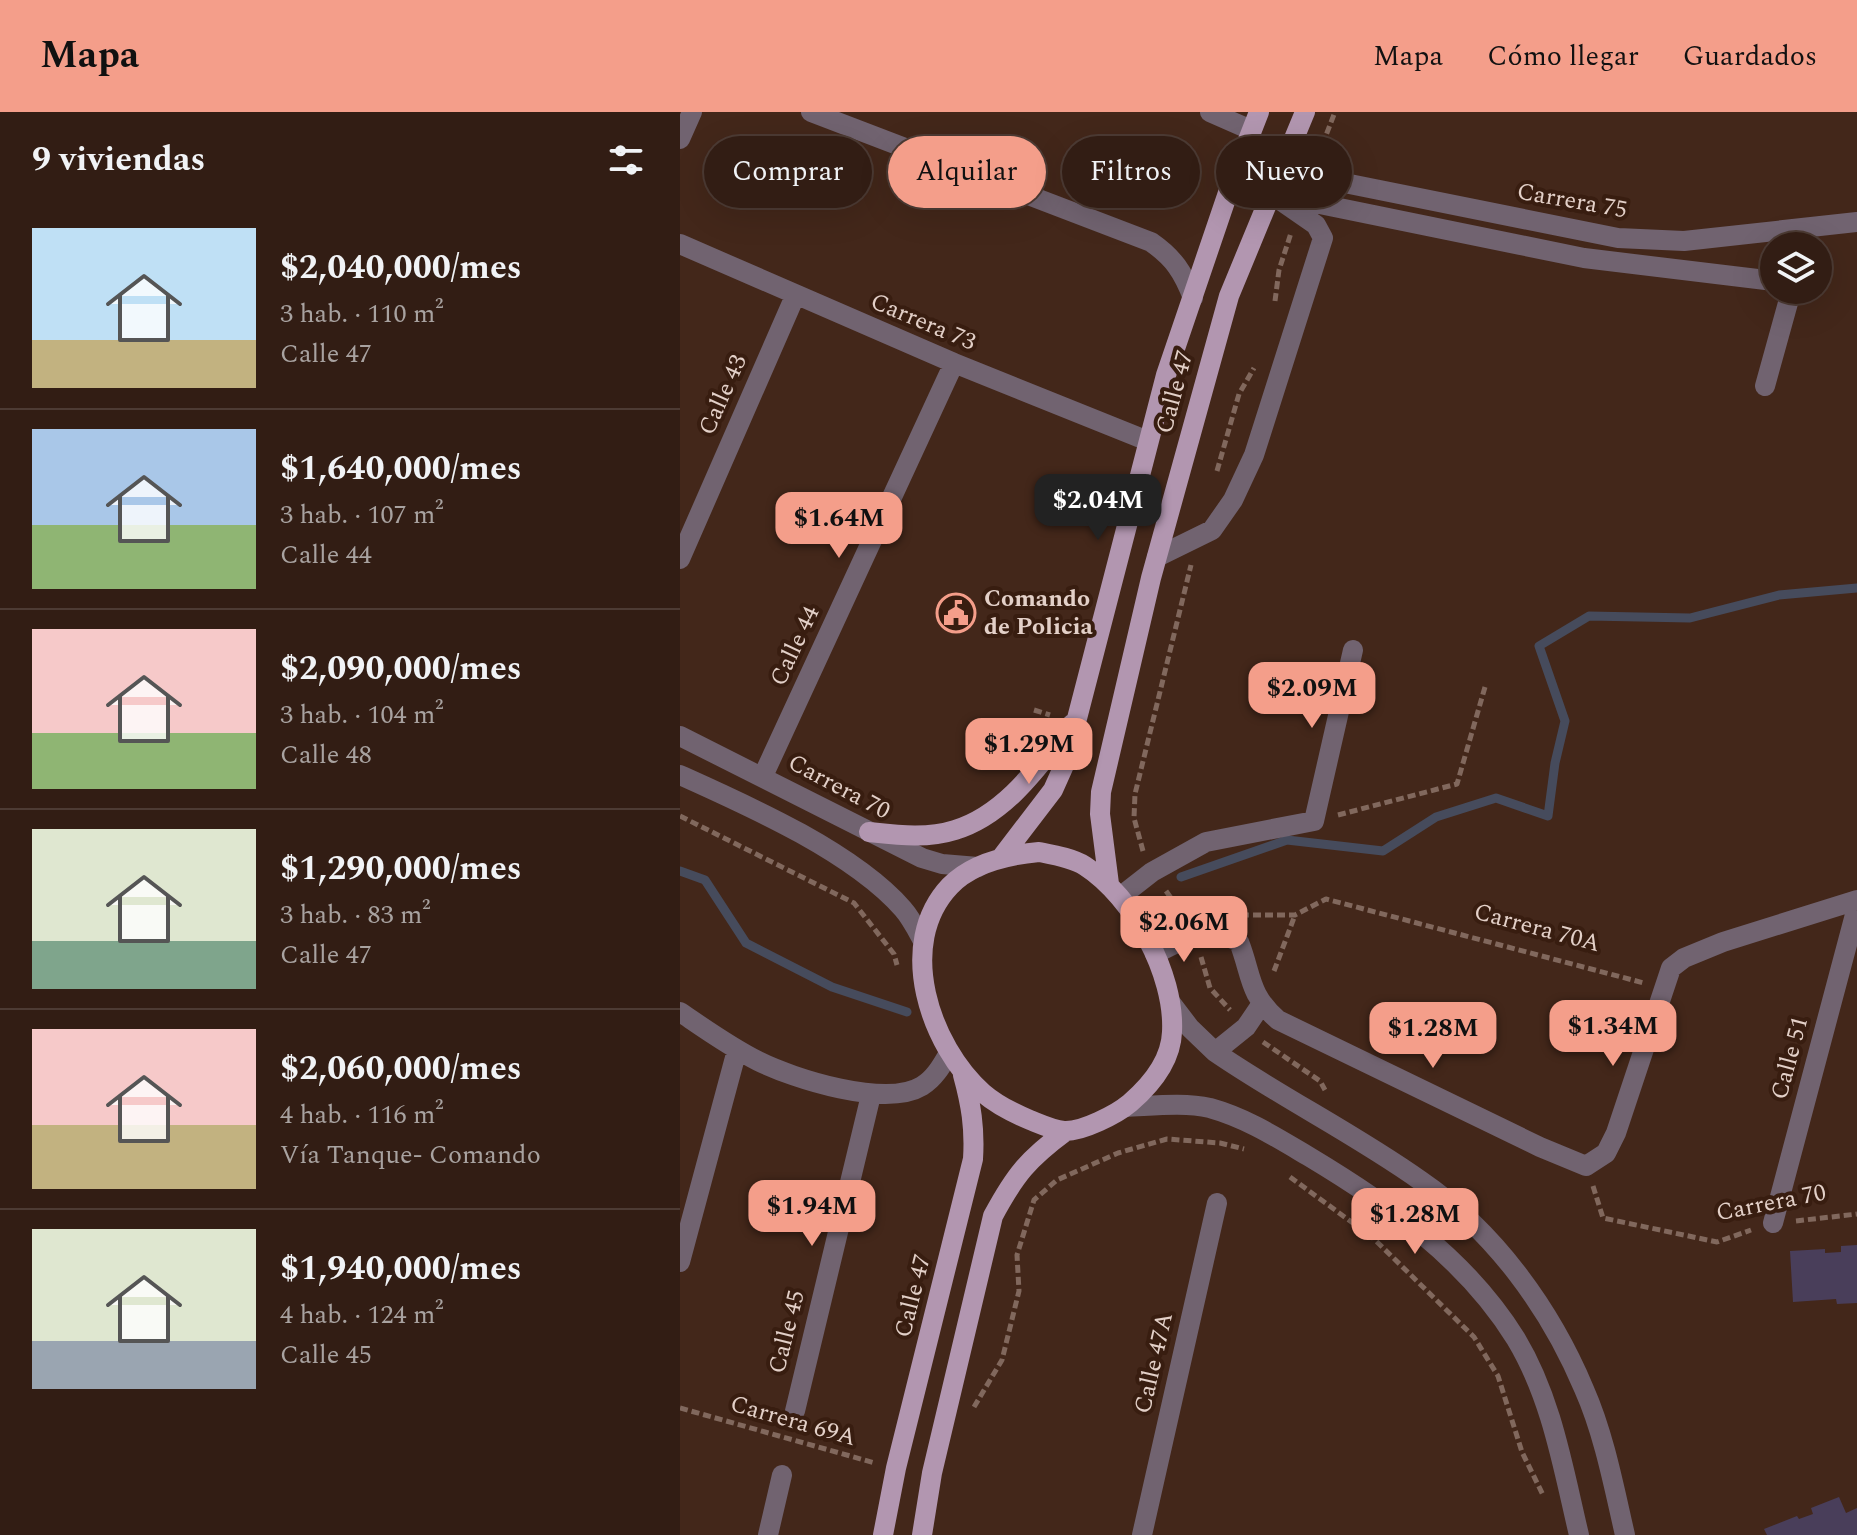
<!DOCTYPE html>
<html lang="es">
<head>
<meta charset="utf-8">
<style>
  :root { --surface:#321d14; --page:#3a261d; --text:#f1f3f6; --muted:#a8a2a0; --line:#4d3b34; --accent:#f49e8a }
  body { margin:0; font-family:Spectral,serif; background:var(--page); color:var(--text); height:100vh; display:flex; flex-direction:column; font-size:30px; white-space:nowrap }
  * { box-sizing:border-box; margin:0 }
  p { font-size:26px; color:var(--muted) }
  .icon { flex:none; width:44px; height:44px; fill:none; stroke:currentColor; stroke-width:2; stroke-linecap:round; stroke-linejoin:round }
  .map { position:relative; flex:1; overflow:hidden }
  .panel { display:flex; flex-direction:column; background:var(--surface); width:680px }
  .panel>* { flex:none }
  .hud { position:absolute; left:24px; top:24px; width:760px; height:72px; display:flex; gap:16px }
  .fabs { position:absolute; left:1080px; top:120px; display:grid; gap:16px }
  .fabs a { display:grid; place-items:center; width:72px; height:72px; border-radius:50%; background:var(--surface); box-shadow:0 8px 32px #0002,0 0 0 2px var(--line); font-size:40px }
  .price { position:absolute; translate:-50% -68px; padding:0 18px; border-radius:16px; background:var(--accent); color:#111; font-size:26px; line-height:52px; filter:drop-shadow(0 2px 4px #0008) }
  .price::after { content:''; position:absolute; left:50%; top:48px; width:24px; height:18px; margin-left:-12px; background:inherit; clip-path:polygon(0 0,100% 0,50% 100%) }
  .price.current { background:#222; color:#fff }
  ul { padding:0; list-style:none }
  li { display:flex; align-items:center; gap:24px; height:200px; padding:0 32px }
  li+li { border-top:2px solid var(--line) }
  li span { display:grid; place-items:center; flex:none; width:224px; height:160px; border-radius:0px; color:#555 }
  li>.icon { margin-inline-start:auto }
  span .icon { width:96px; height:96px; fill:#fffc; stroke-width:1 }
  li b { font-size:34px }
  h2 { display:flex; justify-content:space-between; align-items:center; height:96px; padding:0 32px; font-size:34px }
  .chip { padding:0 28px; border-radius:36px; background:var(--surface); box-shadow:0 8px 32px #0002,0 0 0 2px var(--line); font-size:28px; line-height:72px }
  .chip.current { background:var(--accent); color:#111 }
  header { display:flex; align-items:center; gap:48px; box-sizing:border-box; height:112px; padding:0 40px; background:var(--accent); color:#111 }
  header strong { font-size:38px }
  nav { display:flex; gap:44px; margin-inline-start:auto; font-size:28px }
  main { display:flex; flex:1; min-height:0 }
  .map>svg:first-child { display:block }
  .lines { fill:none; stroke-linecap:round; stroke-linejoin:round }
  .stream { stroke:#464b5c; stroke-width:9 }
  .building { fill:#493e5a }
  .path { stroke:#81685d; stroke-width:5; stroke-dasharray:8 4; stroke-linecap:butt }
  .minor { stroke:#716370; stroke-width:20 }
  .major { stroke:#b296b0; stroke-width:20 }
  .labels { text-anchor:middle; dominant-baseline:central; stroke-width:8; stroke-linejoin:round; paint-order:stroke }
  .street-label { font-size:24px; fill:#e3d0c8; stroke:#381d10 }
  .poi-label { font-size:24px; font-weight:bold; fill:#e3d0c8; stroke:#381d10; text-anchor:start }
</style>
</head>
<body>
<header>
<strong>Mapa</strong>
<nav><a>Mapa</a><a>Cómo llegar</a><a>Guardados</a></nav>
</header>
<main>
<section class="panel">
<h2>9 viviendas<svg class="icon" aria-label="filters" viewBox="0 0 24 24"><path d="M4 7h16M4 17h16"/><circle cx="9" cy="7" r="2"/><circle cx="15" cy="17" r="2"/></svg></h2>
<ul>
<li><span style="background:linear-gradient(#bfe0f5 70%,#c2b280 0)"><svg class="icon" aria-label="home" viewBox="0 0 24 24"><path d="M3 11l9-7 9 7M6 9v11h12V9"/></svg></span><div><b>$2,040,000/mes</b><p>3 hab. · 110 m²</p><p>Calle 47</p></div></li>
<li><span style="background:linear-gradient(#a9c7e8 60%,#8fb573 0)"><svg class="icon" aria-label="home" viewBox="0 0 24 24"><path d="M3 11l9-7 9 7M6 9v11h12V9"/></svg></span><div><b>$1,640,000/mes</b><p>3 hab. · 107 m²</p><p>Calle 44</p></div></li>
<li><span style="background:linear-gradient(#f6c9c9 65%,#8fb573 0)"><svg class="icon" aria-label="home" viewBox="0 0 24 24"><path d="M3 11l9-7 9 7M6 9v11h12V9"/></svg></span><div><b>$2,090,000/mes</b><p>3 hab. · 104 m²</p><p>Calle 48</p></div></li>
<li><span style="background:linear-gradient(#dfe7d0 70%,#7fa58c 0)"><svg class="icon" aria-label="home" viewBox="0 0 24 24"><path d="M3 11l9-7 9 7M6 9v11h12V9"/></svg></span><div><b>$1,290,000/mes</b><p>3 hab. · 83 m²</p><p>Calle 47</p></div></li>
<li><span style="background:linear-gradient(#f6c9c9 60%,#c2b280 0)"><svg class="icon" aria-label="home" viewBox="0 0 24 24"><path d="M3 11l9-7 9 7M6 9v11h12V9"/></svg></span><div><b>$2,060,000/mes</b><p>4 hab. · 116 m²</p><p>Vía Tanque- Comando</p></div></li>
<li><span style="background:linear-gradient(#dfe7d0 70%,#9aa5b1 0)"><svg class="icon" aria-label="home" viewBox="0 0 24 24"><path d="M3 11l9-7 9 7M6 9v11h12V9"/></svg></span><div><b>$1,940,000/mes</b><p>4 hab. · 124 m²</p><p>Calle 45</p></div></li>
</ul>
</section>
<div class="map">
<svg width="1177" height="1423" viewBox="0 0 1177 1423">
  <rect width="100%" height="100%" fill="#43271a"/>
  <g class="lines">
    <path class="stream" d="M0,759L25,768L66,831L152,875L227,900
      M501,765L607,728L703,739L756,705L816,686L868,704L875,651L885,609L859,534L909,504L1010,506L1099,483L1177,476"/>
  </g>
  <path class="building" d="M1177,1133V1191L1157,1192L1156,1187L1113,1190L1110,1139L1145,1137V1141L1161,1140V1134Z
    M1159,1385L1166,1401L1177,1396V1423H1087L1084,1417L1117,1404L1119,1407L1133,1402L1131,1396Z"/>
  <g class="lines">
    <path class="path" d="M638,44L655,0
      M595,189L599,158L611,121
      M537,359L559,282L574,256
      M354,598L370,603
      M658,703L777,672L805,575
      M0,704L174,791L214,842L217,853
      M463,739L454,706L455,682L511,453
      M486,779L503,803
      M561,803H615L646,787L964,871
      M521,845L530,876L550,898
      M594,859L615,803
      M583,930L640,969L645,978
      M610,1065L692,1125L794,1225L818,1264L842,1340L863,1383
      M913,1074L923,1106L1037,1130L1071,1118
      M1116,1109L1177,1102
      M294,1295L322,1248L339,1179L337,1143L354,1088L377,1068L438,1041L487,1027L540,1031L564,1037
      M0,1296L195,1351"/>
    <path class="minor" d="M131,0L471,130C494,146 503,160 513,186
      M530,0L571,18
      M0,27L12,0
      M600,58L938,126L1004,129L1177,110
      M591,82L904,146L1094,169
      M0,132L274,251L468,329
      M1085,274L1111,180L1109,178
      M477,445L532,418L553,388L574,343L643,126L636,113L597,86
      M0,447L115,184
      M0,624L242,746L262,752L298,755
      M0,663C69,694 173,740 223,797C231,806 237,818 243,829
      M83,664L274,251
      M440,785L472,760L526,730L634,709L673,538
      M475,842C504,827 527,813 559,830C572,863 568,882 598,908L860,1035L906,1054L926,1041L936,1021L991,856L1004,846L1043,830L1177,788
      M491,891L510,916L535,940C602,986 675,1022 741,1069C814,1119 870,1196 904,1277C924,1322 934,1375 945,1423
      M0,900C25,917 50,935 78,949C114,967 206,996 242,974C255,966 262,953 269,941
      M535,940L566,915L581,893
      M445,995C472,994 504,990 530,996C566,1006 596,1025 628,1044C708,1092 786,1146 836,1227C872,1287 883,1356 899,1423
      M1093,1111L1177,795
      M0,1150L57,938
      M115,1299L191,983
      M88,1423L102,1363
      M462,1423L537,1091"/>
    <path class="major" d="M189,720C217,723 247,727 275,718C327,702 360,652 392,612
      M359,740C374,743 392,746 405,754C453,785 495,862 492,920C491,949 472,972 450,991C437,1002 402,1020 384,1019C373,1018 360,1012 350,1008C333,1001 317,993 303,981C250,934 215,832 270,774C292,751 328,743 359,740Z
      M321,746L373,678L386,649L486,263L552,69L579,0
      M429,772L420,702L421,680L471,466L549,184L625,0
      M203,1423L216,1356L293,1047C295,1016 291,992 283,963
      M242,1423L252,1361L313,1104C335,1063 348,1047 386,1019"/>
  </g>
  <defs>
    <symbol id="civic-ring" viewBox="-11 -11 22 22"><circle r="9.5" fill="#381d10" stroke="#f49e8a" stroke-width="1.5"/><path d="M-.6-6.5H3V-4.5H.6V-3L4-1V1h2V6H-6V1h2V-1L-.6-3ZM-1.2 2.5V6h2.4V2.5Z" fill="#f49e8a"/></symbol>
  </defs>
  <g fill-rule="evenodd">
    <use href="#civic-ring" x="254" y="479" width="44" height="44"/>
  </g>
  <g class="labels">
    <g class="street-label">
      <text transform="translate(892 89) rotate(10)">Carrera 75</text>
      <text transform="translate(243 210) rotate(23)">Carrera 73</text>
      <text transform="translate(495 280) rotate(-75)">Calle 47</text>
      <text transform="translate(43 283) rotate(-66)">Calle 43</text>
      <text transform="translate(115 534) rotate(-65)">Calle 44</text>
      <text transform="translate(159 675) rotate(28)">Carrera 70</text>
      <text transform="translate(857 816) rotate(15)">Carrera 70A</text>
      <text transform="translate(1110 946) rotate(-75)">Calle 51</text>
      <text transform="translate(1091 1091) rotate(-11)">Carrera 70</text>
      <text transform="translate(233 1184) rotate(-76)">Calle 47</text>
      <text transform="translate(107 1220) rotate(-76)">Calle 45</text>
      <text transform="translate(474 1251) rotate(-77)">Calle 47A</text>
      <text transform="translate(113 1309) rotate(16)">Carrera 69A</text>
    </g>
    <g class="poi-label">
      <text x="304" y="487">Comando<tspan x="304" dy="28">de Policia</tspan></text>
    </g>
  </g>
</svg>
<div class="fabs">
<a><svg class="icon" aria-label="layers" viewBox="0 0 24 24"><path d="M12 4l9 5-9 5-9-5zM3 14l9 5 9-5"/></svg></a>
</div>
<b class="price current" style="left:418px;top:430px">$2.04M</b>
<b class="price" style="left:159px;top:448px">$1.64M</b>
<b class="price" style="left:632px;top:618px">$2.09M</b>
<b class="price" style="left:349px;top:674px">$1.29M</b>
<b class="price" style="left:504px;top:852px">$2.06M</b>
<b class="price" style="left:933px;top:956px">$1.34M</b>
<b class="price" style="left:753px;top:958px">$1.28M</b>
<b class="price" style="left:132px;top:1136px">$1.94M</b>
<b class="price" style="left:735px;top:1144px">$1.28M</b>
<div class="hud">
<a class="chip">Comprar</a>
<a class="chip current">Alquilar</a>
<a class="chip">Filtros</a>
<a class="chip">Nuevo</a>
</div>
</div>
</main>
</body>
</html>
